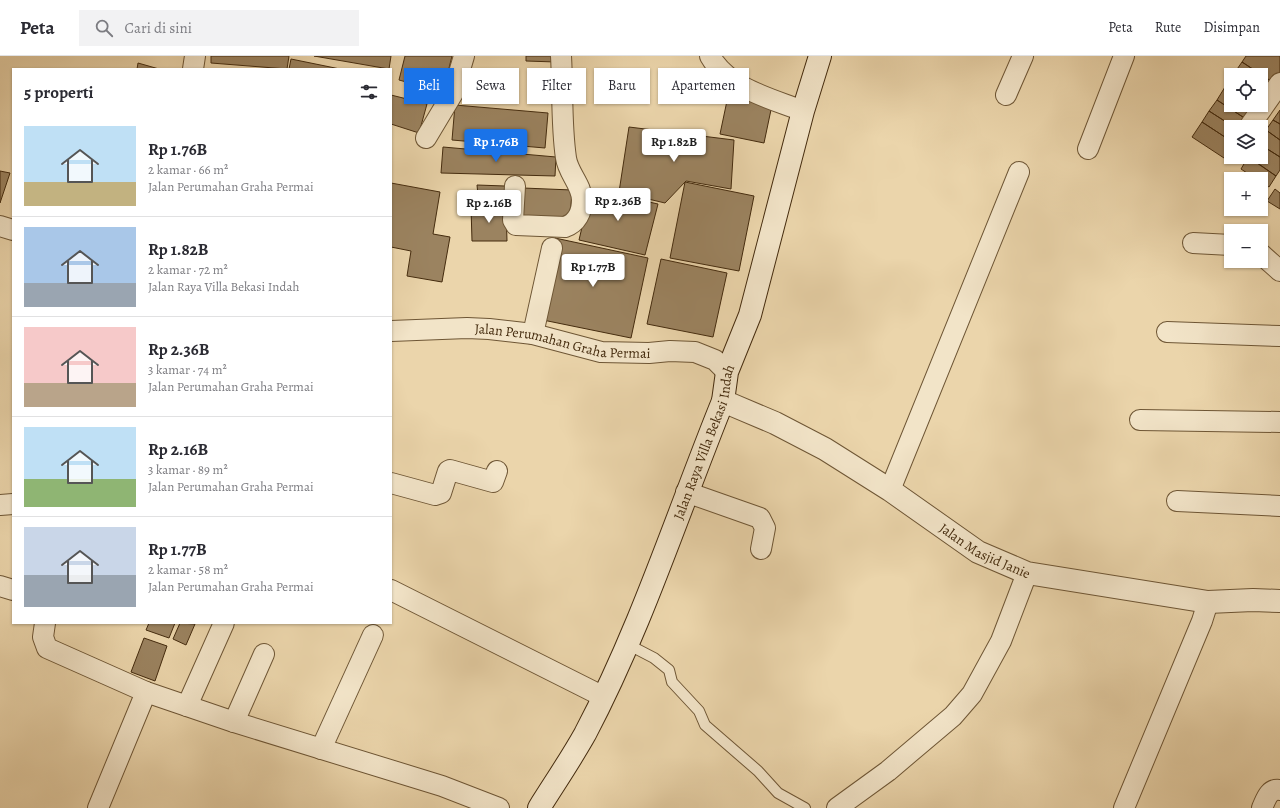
<!DOCTYPE html>
<html lang="id">
<head>
<meta charset="utf-8">
<style>
  :root { --surface:#fff; --page:#f2f2f3; --text:#2b2b33; --muted:#7c7c81; --line:#e1e1e2; --accent:#1a73e8 }
  body { margin:0; font-family:Alegreya,serif; background:var(--page); color:var(--text); height:100vh; display:flex; flex-direction:column; font-size:15px; white-space:nowrap }
  * { box-sizing:border-box; margin:0 }
  p { font-size:13px; color:var(--muted) }
  .icon { flex:none; width:22px; height:22px; fill:none; stroke:currentColor; stroke-width:2; stroke-linecap:round; stroke-linejoin:round }
  .map { position:relative; flex:1; overflow:hidden }
  .sheet { position:absolute; left:12px; top:12px; width:380px; height:556px; display:flex; flex-direction:column; background:var(--surface); border-radius:0px; box-shadow:0 1px 3px #0004 }
  .sheet>* { flex:none }
  .top-card { position:absolute; left:404px; top:12px; width:380px; height:36px; display:flex; gap:8px }
  .tools { position:absolute; left:1224px; top:12px; display:grid; gap:8px }
  .tools a { display:grid; place-items:center; width:44px; height:44px; border-radius:0px; background:var(--surface); box-shadow:0 1px 3px #0004; font-size:20px }
  .price { position:absolute; translate:-50% -34px; padding:0 9px; border-radius:4px; background:#fff; color:#222; font-size:13px; line-height:26px; filter:drop-shadow(0 1px 2px #0008) }
  .price::after { content:''; position:absolute; left:50%; top:24px; width:12px; height:9px; margin-left:-6px; background:inherit; clip-path:polygon(0 0,100% 0,50% 100%) }
  .price.current { background:var(--accent); color:#fff }
  ul { padding:0; list-style:none }
  li { display:flex; align-items:center; gap:12px; height:100px; padding:0 12px }
  li+li { border-top:1px solid var(--line) }
  li span { display:grid; place-items:center; flex:none; width:112px; height:80px; border-radius:0px; color:#555 }
  li>.icon { margin-inline-start:auto }
  span .icon { width:48px; height:48px; fill:#fffc; stroke-width:1 }
  li b { font-size:17px }
  h2 { display:flex; justify-content:space-between; align-items:center; height:48px; padding:0 12px; font-size:17px }
  .tag { padding:0 14px; border-radius:0px; background:var(--surface); box-shadow:0 1px 3px #0004; font-size:14px; line-height:36px }
  .tag.current { background:var(--accent); color:#fff }
  header { display:flex; align-items:center; gap:24px; box-sizing:border-box; height:56px; padding:0 20px; background:var(--surface); border-bottom:1px solid var(--line) }
  header strong { font-size:19px }
  nav { display:flex; gap:22px; margin-inline-start:auto; font-size:14px }
  .search { width:280px; height:36px; background:var(--page); display:flex; align-items:center; gap:10px; box-sizing:border-box; padding:0 14px; border-radius:0px; color:var(--muted); font-size:15px }
  .map>svg:first-child { display:block }
  .building { fill:#9b8360; stroke:#442b0e }
  .lines { fill:none; stroke-linecap:round; stroke-linejoin:round }
  .service-casing { stroke:#6e5635; stroke-width:12 }
  .minor-casing { stroke:#6e5635; stroke-width:22 }
  .tertiary-casing { stroke:#6e5635; stroke-width:24 }
  .secondary-casing { stroke:#442b0e; stroke-width:24 }
  .service { stroke:#f2e4c8; stroke-width:10 }
  .minor { stroke:#f2e4c8; stroke-width:20 }
  .tertiary { stroke:#f2e4c8; stroke-width:22 }
  .secondary { stroke:#f2e4c8; stroke-width:22 }
  .labels { text-anchor:middle; dominant-baseline:central; stroke-width:4; stroke-linejoin:round; paint-order:stroke }
  .street-label { font-size:14px; fill:#442b0e; stroke:#f2e4c8 }
</style>
</head>
<body>
<header>
<strong>Peta</strong>
<div class="search"><svg class="icon" aria-label="search" viewBox="0 0 24 24"><circle cx="10" cy="10" r="6"/><path d="M15 15l6 6"/></svg>Cari di sini</div>
<nav><a>Peta</a><a>Rute</a><a>Disimpan</a></nav>
</header>
<div class="map">
<svg width="1280" height="752" viewBox="0 0 1280 752">
  <rect width="100%" height="100%" fill="#ebd5ab"/>
  <filter id="stains"><feTurbulence type="fractalNoise" baseFrequency=".005" numOctaves="4"/><feColorMatrix values="0 0 0 0 .2 0 0 0 0 .09 0 0 0 0 .02 0 0 0 .5 -.17"/></filter>
  <radialGradient id="worn" r=".72"><stop offset=".6" stop-color="#630" stop-opacity="0"/><stop offset="1" stop-color="#630" stop-opacity=".3"/></radialGradient>
  <path class="building" d="M211,0H289L287,13L211,7Z
    M314,0H391L389,13Z
    M405,0H452L443,36L399,24Z
    M526,0H556V6L526,5Z
    M1246,0H1280V18L1274,27L1242,6Z
    M291,3L340,13H289Z
    M1242,6L1274,27L1261,37V19H1233Z
    M138,7L159,13H137Z
    M1225,31L1231,35V49H1253L1249,65L1217,44Z
    M391,39L427,48L419,77L391,68Z
    M728,40L772,49L764,87L720,78Z
    M1217,44L1249,65L1244,71H1234L1209,55Z
    M455,49L548,57L545,92L452,84Z
    M1280,54V68L1273,64Z
    M1209,55L1234,71H1231V85L1202,66Z
    M1273,64L1280,68V84L1266,74Z
    M1202,66L1231,85V92L1224,102L1192,81Z
    M629,71L734,84L731,133L686,125L665,147L619,136Z
    M1266,74L1280,84V101L1261,89V82Z
    M1261,89L1280,101V114L1276,120L1249,101H1261Z
    M443,91L556,101L555,120L441,117Z
    M1248,101L1276,120L1269,131L1261,126V123H1256L1241,113Z
    M0,115L10,117L0,147Z
    M685,126L754,140L739,215L670,202Z
    M391,127L440,136L433,178L450,181L442,226L407,220L411,195L391,191Z
    M477,129L505,130L506,149L479,150Z
    M523,132L572,134L570,167L522,165Z
    M591,133L658,148L645,199L579,184Z
    M1275,133L1280,137V153L1267,145Z
    M506,150L507,185H472L471,151Z
    M555,182L648,202L631,282L538,263Z
    M661,203L727,217L713,281L647,268Z
    M149,567H175L169,582L146,574Z
    M180,567L195,568L186,589L173,583Z
    M144,582L167,590L155,625L131,616Z"/>
  <g class="lines">
    <defs>
      <path id="service" d="M627,588L654,602L669,614L672,626L699,655L705,669L758,715L778,737L805,752"/>
      <g id="minor">
        <path d="M710,0C729,33 770,42 803,55"/>
        <path d="M193,13L195,0"/>
        <path d="M1006,39L1023,0"/>
        <path d="M1249,71L1280,27"/>
        <path d="M426,82L453,37L464,0"/>
        <path d="M1088,93L1124,0"/>
        <path d="M515,130L513,164L516,169L565,171C577,167 582,156 582,144C582,129 568,117 566,102C561,69 563,33 561,0"/>
        <path d="M0,170L13,174"/>
        <path d="M1193,187L1231,189"/>
        <path d="M1261,198L1280,215"/>
        <path id="s1" d="M391,275L467,272L489,273L533,278L601,296L649,297L670,295L695,296L715,304L727,316"/>
        <path d="M1167,276L1280,280"/>
        <path d="M533,278L552,192"/>
        <path d="M1140,364L1280,366"/>
        <path d="M391,427L435,439L441,437L448,415L450,414L493,426L497,415"/>
        <path d="M890,434L1019,116"/>
        <path d="M686,436L760,462L765,472L761,493"/>
        <path d="M1177,445L1280,450"/>
        <path d="M0,449L13,448"/>
        <path d="M0,530L13,534"/>
        <path d="M391,534L604,641"/>
        <path d="M45,567L43,581L47,592L146,636L234,666L442,730L499,752"/>
        <path d="M187,650L224,567"/>
        <path d="M234,666L264,598"/>
        <path d="M321,693L373,579"/>
        <path d="M98,752L146,636"/>
        <path d="M837,752L888,715L953,660L972,638L1001,585L1027,517"/>
        <path d="M1124,752L1202,565L1208,546"/>
        <path d="M1262,752C1266,743 1269,732 1280,734"/>
      </g>
      <g id="tertiary">
        <path id="s2" d="M723,345L775,367L825,393L890,434L978,496L1027,517L1208,546L1253,544L1280,545"/>
      </g>
      <g id="secondary">
        <path id="s3" d="M539,752C554,728 571,703 585,678C641,572 678,456 723,345L727,316L750,259L803,55L820,0"/>
      </g>
    </defs>
    <use href="#service" class="service-casing"/>
    <use href="#minor" class="minor-casing"/>
    <use href="#tertiary" class="tertiary-casing"/>
    <use href="#secondary" class="secondary-casing"/>
    <use href="#service" class="service"/>
    <use href="#minor" class="minor"/>
    <use href="#tertiary" class="tertiary"/>
    <use href="#secondary" class="secondary"/>
  </g>
  <g class="labels">
    <g class="street-label">
      <text stroke="none"><textPath href="#s1" startOffset="173">Jalan Perumahan Graha Permai</textPath></text>
      <text stroke="none"><textPath href="#s3" startOffset="403">Jalan Raya Villa Bekasi Indah</textPath></text>
      <text stroke="none"><textPath href="#s2" startOffset="303">Jalan Masjid Janie</textPath></text>
    </g>
  </g>
  <rect width="100%" height="100%" filter="url(#stains)"/>
  <rect width="100%" height="100%" fill="url(#worn)"/>
</svg>
<div class="tools">
<a><svg class="icon" aria-label="locate" viewBox="0 0 24 24"><circle cx="12" cy="12" r="6"/><path d="M12 2v4M12 18v4M2 12h4M18 12h4"/></svg></a>
<a><svg class="icon" aria-label="layers" viewBox="0 0 24 24"><path d="M12 4l9 5-9 5-9-5zM3 14l9 5 9-5"/></svg></a>
<a>+</a>
<a>−</a>
</div>
<b class="price current" style="left:496px;top:107px">Rp 1.76B</b>
<b class="price" style="left:674px;top:107px">Rp 1.82B</b>
<b class="price" style="left:618px;top:166px">Rp 2.36B</b>
<b class="price" style="left:489px;top:168px">Rp 2.16B</b>
<b class="price" style="left:593px;top:232px">Rp 1.77B</b>
<div class="top-card">
<a class="tag current">Beli</a>
<a class="tag">Sewa</a>
<a class="tag">Filter</a>
<a class="tag">Baru</a>
<a class="tag">Apartemen</a>
</div>
<section class="sheet">
<h2>5 properti<svg class="icon" aria-label="filters" viewBox="0 0 24 24"><path d="M4 7h16M4 17h16"/><circle cx="9" cy="7" r="2"/><circle cx="15" cy="17" r="2"/></svg></h2>
<ul>
<li><span style="background:linear-gradient(#bfe0f5 70%,#c2b280 0)"><svg class="icon" aria-label="home" viewBox="0 0 24 24"><path d="M3 11l9-7 9 7M6 9v11h12V9"/></svg></span><div><b>Rp 1.76B</b><p>2 kamar · 66 m²</p><p>Jalan Perumahan Graha Permai</p></div></li>
<li><span style="background:linear-gradient(#a9c7e8 70%,#9aa5b1 0)"><svg class="icon" aria-label="home" viewBox="0 0 24 24"><path d="M3 11l9-7 9 7M6 9v11h12V9"/></svg></span><div><b>Rp 1.82B</b><p>2 kamar · 72 m²</p><p>Jalan Raya Villa Bekasi Indah</p></div></li>
<li><span style="background:linear-gradient(#f6c9c9 70%,#b9a48a 0)"><svg class="icon" aria-label="home" viewBox="0 0 24 24"><path d="M3 11l9-7 9 7M6 9v11h12V9"/></svg></span><div><b>Rp 2.36B</b><p>3 kamar · 74 m²</p><p>Jalan Perumahan Graha Permai</p></div></li>
<li><span style="background:linear-gradient(#bfe0f5 65%,#8fb573 0)"><svg class="icon" aria-label="home" viewBox="0 0 24 24"><path d="M3 11l9-7 9 7M6 9v11h12V9"/></svg></span><div><b>Rp 2.16B</b><p>3 kamar · 89 m²</p><p>Jalan Perumahan Graha Permai</p></div></li>
<li><span style="background:linear-gradient(#c9d6e8 60%,#9aa5b1 0)"><svg class="icon" aria-label="home" viewBox="0 0 24 24"><path d="M3 11l9-7 9 7M6 9v11h12V9"/></svg></span><div><b>Rp 1.77B</b><p>2 kamar · 58 m²</p><p>Jalan Perumahan Graha Permai</p></div></li>
</ul>
</section>
</div>
</body>
</html>
